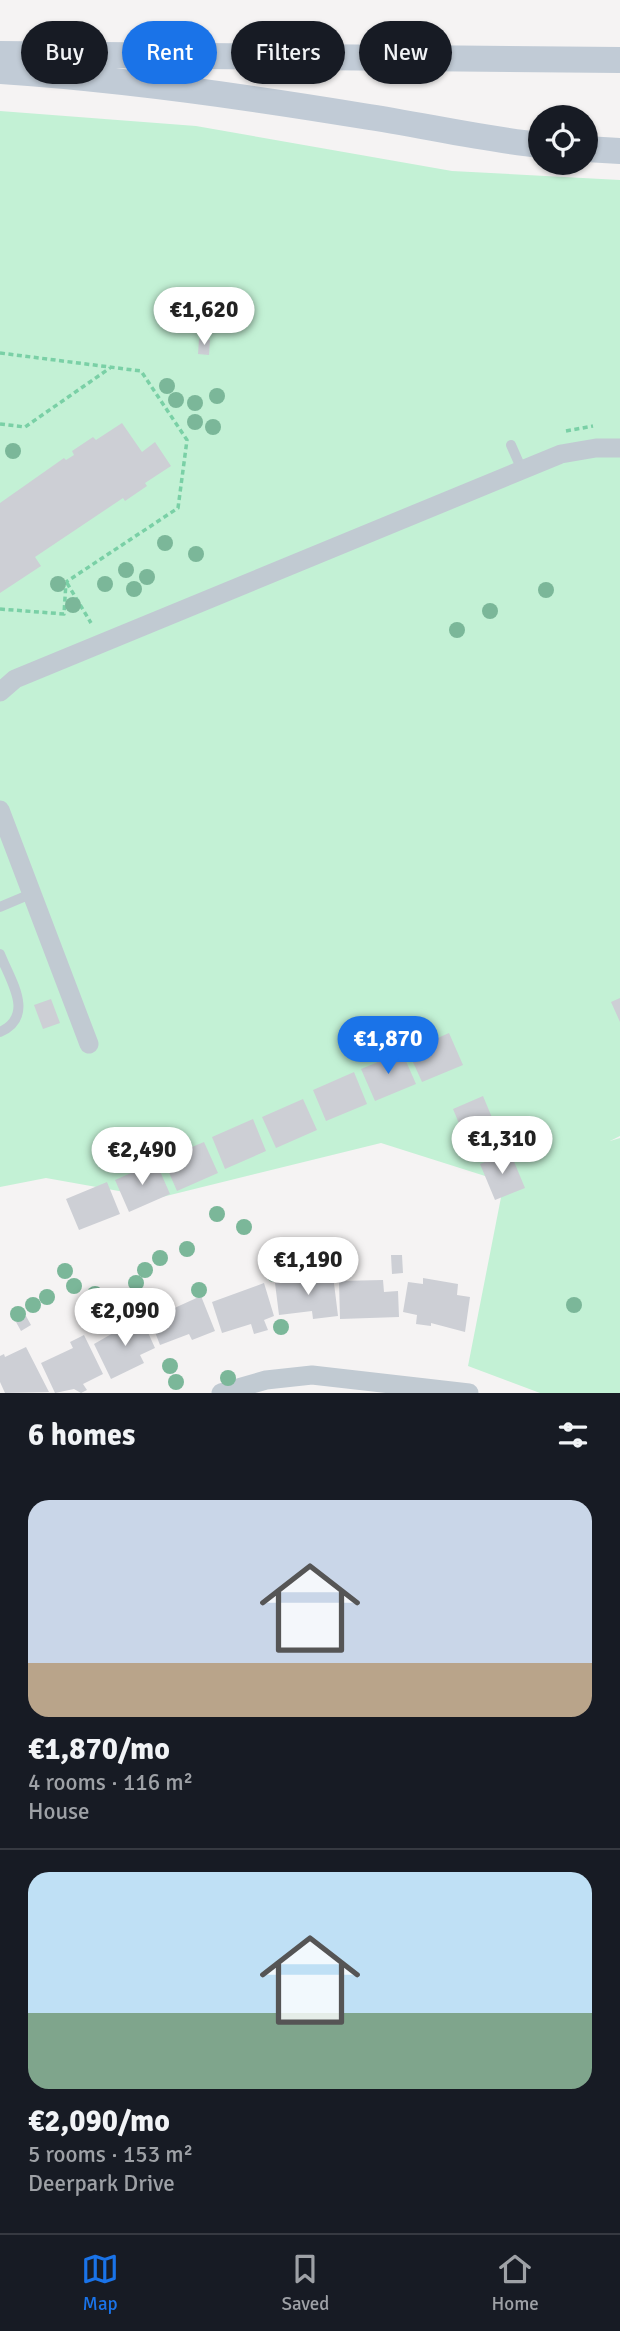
<!DOCTYPE html>
<html lang="en">
<head>
<meta charset="utf-8">
<style>
  :root { --surface:#171b24; --page:#20242c; --text:#f1f3f6; --muted:#9ea1a6; --line:#363941; --accent:#1a73e8 }
  body { margin:0; font-family:Signika,sans-serif; background:var(--page); color:var(--text); height:100vh; display:flex; flex-direction:column; font-size:26px; white-space:nowrap }
  * { box-sizing:border-box; margin:0 }
  p { font-size:23px; color:var(--muted) }
  .icon { flex:none; width:38px; height:38px; fill:none; stroke:currentColor; stroke-width:2; stroke-linecap:round; stroke-linejoin:round }
  .map { position:relative; height:1393px; overflow:hidden }
  .sheet { display:flex; flex-direction:column; background:var(--surface); flex:1 }
  .sheet>* { flex:none }
  .guide { position:absolute; left:21px; top:21px; width:579px; height:63px; display:flex; gap:14px }
  .controls { position:absolute; left:528px; top:105px; display:grid; gap:14px }
  .controls a { display:grid; place-items:center; width:70px; height:70px; border-radius:50%; background:var(--surface); box-shadow:0 2px 5px #0004; font-size:35px }
  .price { position:absolute; translate:-50% -60px; padding:0 16px; border-radius:24px; background:#fff; color:#222; font-size:23px; line-height:46px; filter:drop-shadow(0 2px 4px #0008) }
  .price::after { content:''; position:absolute; left:50%; top:42px; width:21px; height:16px; margin-left:-10px; background:inherit; clip-path:polygon(0 0,100% 0,50% 100%) }
  .price.selected { background:var(--accent); color:#fff }
  ul { padding:0; list-style:none }
  li { display:grid; align-content:center; gap:14px; height:371px; padding:0 28px }
  li+li { border-top:2px solid var(--line) }
  li span { display:grid; place-items:center; height:217px; border-radius:21px; color:#555 }
  li>.icon { margin-inline-start:auto }
  span .icon { width:126px; height:126px; fill:#fffc; stroke-width:1 }
  li b { font-size:30px }
  h2 { display:flex; justify-content:space-between; align-items:center; height:84px; padding:0 28px; font-size:30px }
  .tag { padding:0 24px; border-radius:32px; background:var(--surface); box-shadow:0 2px 5px #0004; font-size:24px; line-height:63px }
  .tag.selected { background:var(--accent); color:#fff }
  .menu { display:flex; justify-content:space-around; align-items:center; height:98px; border-top:2px solid var(--line); background:var(--surface); font-size:19px; color:var(--muted) }
  .menu a { display:grid; justify-items:center; gap:4px }
  .menu .selected { color:var(--accent) }
  .map>svg:first-child { display:block }
  .green { fill:#c3f1d5 }
  .building { fill:#cdcfd5 }
  .lines { fill:none; stroke-linecap:round; stroke-linejoin:round }
  .path { stroke:#7ad0a6; stroke-width:3.5; stroke-dasharray:5 3.5; stroke-linecap:butt }
  .service { stroke:#c1cad2; stroke-width:10 }
  .minor { stroke:#c1cad2; stroke-width:19 }
  .secondary { stroke:#c1cbd6; stroke-width:26 }
  .tree { fill:#7bb799 }
</style>
</head>
<body>
<div class="map">
<svg width="620" height="1393" viewBox="0 0 620 1393">
  <rect width="100%" height="100%" fill="#f5f3f3"/>
  <path class="green" d="M0,111L196,126L452,171L620,180V1136L610,1141L620,1138V1393H540L468,1366L504,1182L381,1143L158,1198L46,1178L0,1187Z"/>
  <path class="building" d="M199,339L210,340L209,355L198,354Z
    M122,423L142,452L155,442L171,466L145,483L147,486L125,501L123,498L35,557L41,566L0,593V503L64,458L66,460L74,455L72,451L93,437L96,440Z
    M620,998V1022L611,1002Z
    M51,999L60,1023L43,1029L34,1005Z
    M449,1033L463,1065L422,1082L408,1051Z
    M402,1052L416,1084L375,1101L361,1069Z
    M354,1072L367,1104L326,1121L313,1090Z
    M483,1096L498,1132L468,1145L453,1109Z
    M303,1099L317,1130L276,1148L262,1117Z
    M253,1119L266,1151L225,1169L212,1137Z
    M204,1142L218,1173L177,1191L163,1159Z
    M510,1152L525,1188L495,1200L480,1164Z
    M156,1162L170,1194L129,1212L115,1180Z
    M107,1182L120,1214L79,1230L66,1199Z
    M391,1255H402L403,1273L392,1274Z
    M333,1275L338,1316L313,1319L312,1311L279,1315L275,1283Z
    M423,1278L458,1284L457,1295L470,1297L465,1332L431,1323V1326L416,1324L417,1315L403,1312L408,1282L423,1284Z
    M383,1280L384,1292L398,1291L399,1317L340,1319L339,1281Z
    M264,1283L274,1316L264,1320L268,1330L254,1334L251,1324L222,1333L212,1302Z
    M201,1296L215,1331L192,1340L189,1334L160,1345L150,1319Z
    M26,1316L31,1325L21,1331L16,1322Z
    M141,1317L155,1348L140,1355L144,1363L111,1379L94,1344Z
    M84,1335L103,1374L83,1384L87,1390L81,1393L74,1389L55,1393L41,1363L73,1348L70,1342Z
    M26,1347L49,1392L5,1393L0,1382V1356L4,1354L5,1357Z"/>
  <g class="lines">
    <path class="path" d="M545,168L576,171
      M0,353L141,371L187,440L178,508L66,582
      M0,424L25,427L110,368
      M566,431L593,426
      M67,583L91,623
      M0,609L64,614L66,582"/>
    <path class="service" d="M511,445L522,470
      M0,907L33,893
      M0,954C10,980 36,1016 0,1032"/>
    <path class="minor" d="M0,692L15,679L561,454L596,448H620
      M0,810L89,1044
      M221,1393L266,1380L312,1375L469,1393"/>
    <path class="secondary" d="M0,54L620,60
      M0,71C122,79 242,96 363,116C423,125 481,139 541,145
      M586,149L620,151"/>
  </g>
  <g class="tree">
    <circle cx="167" cy="386" r="8"/>
    <circle cx="217" cy="396" r="8"/>
    <circle cx="176" cy="400" r="8"/>
    <circle cx="195" cy="403" r="8"/>
    <circle cx="195" cy="422" r="8"/>
    <circle cx="213" cy="427" r="8"/>
    <circle cx="13" cy="451" r="8"/>
    <circle cx="165" cy="543" r="8"/>
    <circle cx="196" cy="554" r="8"/>
    <circle cx="126" cy="570" r="8"/>
    <circle cx="147" cy="577" r="8"/>
    <circle cx="58" cy="584" r="8"/>
    <circle cx="105" cy="584" r="8"/>
    <circle cx="134" cy="589" r="8"/>
    <circle cx="546" cy="590" r="8"/>
    <circle cx="73" cy="605" r="8"/>
    <circle cx="490" cy="611" r="8"/>
    <circle cx="457" cy="630" r="8"/>
    <circle cx="217" cy="1214" r="8"/>
    <circle cx="244" cy="1227" r="8"/>
    <circle cx="187" cy="1249" r="8"/>
    <circle cx="160" cy="1258" r="8"/>
    <circle cx="145" cy="1270" r="8"/>
    <circle cx="65" cy="1271" r="8"/>
    <circle cx="274" cy="1274" r="8"/>
    <circle cx="136" cy="1283" r="8"/>
    <circle cx="74" cy="1286" r="8"/>
    <circle cx="199" cy="1290" r="8"/>
    <circle cx="95" cy="1294" r="8"/>
    <circle cx="146" cy="1296" r="8"/>
    <circle cx="47" cy="1297" r="8"/>
    <circle cx="33" cy="1305" r="8"/>
    <circle cx="574" cy="1305" r="8"/>
    <circle cx="18" cy="1314" r="8"/>
    <circle cx="281" cy="1327" r="8"/>
    <circle cx="170" cy="1366" r="8"/>
    <circle cx="228" cy="1378" r="8"/>
    <circle cx="176" cy="1382" r="8"/>
  </g>
</svg>
<div class="controls">
<a><svg class="icon" aria-label="locate" viewBox="0 0 24 24"><circle cx="12" cy="12" r="6"/><path d="M12 2v4M12 18v4M2 12h4M18 12h4"/></svg></a>
</div>
<b class="price" style="left:204px;top:347px">€1,620</b>
<b class="price selected" style="left:388px;top:1076px">€1,870</b>
<b class="price" style="left:502px;top:1176px">€1,310</b>
<b class="price" style="left:142px;top:1187px">€2,490</b>
<b class="price" style="left:308px;top:1297px">€1,190</b>
<b class="price" style="left:125px;top:1348px">€2,090</b>
<div class="guide">
<a class="tag">Buy</a>
<a class="tag selected">Rent</a>
<a class="tag">Filters</a>
<a class="tag">New</a>
</div>
</div>
<section class="sheet">
<h2>6 homes<svg class="icon" aria-label="filters" viewBox="0 0 24 24"><path d="M4 7h16M4 17h16"/><circle cx="9" cy="7" r="2"/><circle cx="15" cy="17" r="2"/></svg></h2>
<ul>
<li><span style="background:linear-gradient(#c9d6e8 75%,#b9a48a 0)"><svg class="icon" aria-label="home" viewBox="0 0 24 24"><path d="M3 11l9-7 9 7M6 9v11h12V9"/></svg></span><div><b>€1,870/mo</b><p>4 rooms · 116 m²</p><p>House</p></div></li>
<li><span style="background:linear-gradient(#bfe0f5 65%,#7fa58c 0)"><svg class="icon" aria-label="home" viewBox="0 0 24 24"><path d="M3 11l9-7 9 7M6 9v11h12V9"/></svg></span><div><b>€2,090/mo</b><p>5 rooms · 153 m²</p><p>Deerpark Drive</p></div></li>
</ul>
</section>
<nav class="menu">
<a class="selected"><svg class="icon" aria-label="map" viewBox="0 0 24 24"><path d="M3 6l6-2 6 2 6-2v14l-6 2-6-2-6 2zM9 4v14M15 6v14"/></svg>Map</a>
<a><svg class="icon" aria-label="saved" viewBox="0 0 24 24"><path d="M7 4h10v16l-5-4-5 4z"/></svg>Saved</a>
<a><svg class="icon" aria-label="home" viewBox="0 0 24 24"><path d="M3 11l9-7 9 7M6 9v11h12V9"/></svg>Home</a>
</nav>
</body>
</html>
